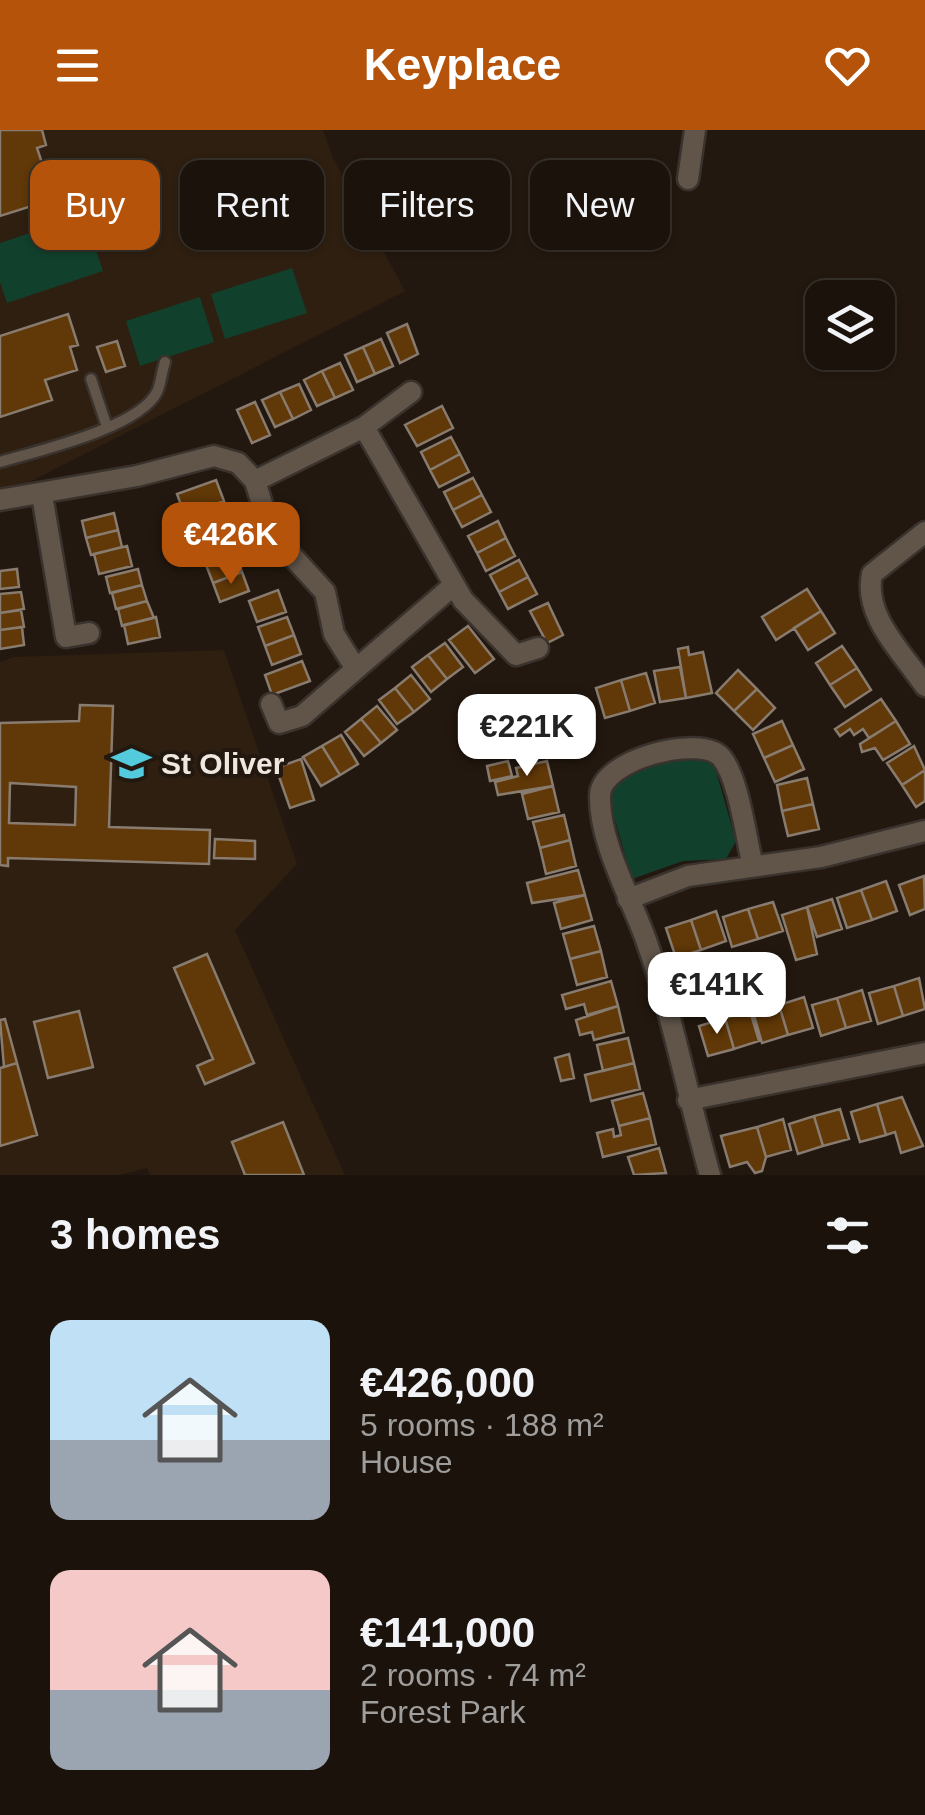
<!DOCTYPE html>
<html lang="en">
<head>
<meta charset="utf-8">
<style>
  :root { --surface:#1a120b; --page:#272019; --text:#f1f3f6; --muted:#9f9e9d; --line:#38322c; --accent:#b45309 }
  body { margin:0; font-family:Helvetica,sans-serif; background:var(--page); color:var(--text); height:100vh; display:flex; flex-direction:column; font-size:38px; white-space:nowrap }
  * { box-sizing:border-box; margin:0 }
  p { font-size:32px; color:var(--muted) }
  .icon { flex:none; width:55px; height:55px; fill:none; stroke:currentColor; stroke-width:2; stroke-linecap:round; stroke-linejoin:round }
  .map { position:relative; height:1045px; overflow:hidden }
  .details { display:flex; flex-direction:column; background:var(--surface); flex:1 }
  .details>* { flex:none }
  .hud { position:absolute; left:30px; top:30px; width:865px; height:90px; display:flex; gap:20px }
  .tools { position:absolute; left:805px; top:150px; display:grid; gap:20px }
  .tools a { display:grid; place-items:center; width:90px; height:90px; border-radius:20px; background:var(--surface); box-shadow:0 2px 8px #0004,0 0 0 2px var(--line); font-size:50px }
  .price { position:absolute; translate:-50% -85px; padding:0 22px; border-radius:20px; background:#fff; color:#222; font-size:32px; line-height:65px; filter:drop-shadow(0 2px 5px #0008) }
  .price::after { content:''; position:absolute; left:50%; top:60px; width:30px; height:22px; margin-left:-15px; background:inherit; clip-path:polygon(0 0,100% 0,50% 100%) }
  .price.on { background:var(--accent); color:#fff }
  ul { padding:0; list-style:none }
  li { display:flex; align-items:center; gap:30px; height:250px; padding:0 50px }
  li span { display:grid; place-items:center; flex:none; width:280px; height:200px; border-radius:20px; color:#555 }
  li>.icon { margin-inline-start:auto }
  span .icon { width:120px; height:120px; fill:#fffc; stroke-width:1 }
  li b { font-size:42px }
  h2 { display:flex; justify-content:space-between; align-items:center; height:120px; padding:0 50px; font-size:42px }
  .tag { padding:0 35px; border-radius:20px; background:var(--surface); box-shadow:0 2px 8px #0004,0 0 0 2px var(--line); font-size:35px; line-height:90px }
  .tag.on { background:var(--accent); color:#fff }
  header { display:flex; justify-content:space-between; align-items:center; height:130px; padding:0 50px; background:var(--accent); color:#fff; font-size:45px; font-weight:700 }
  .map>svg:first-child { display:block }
  .built { fill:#2e1f10 }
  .green { fill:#11412c }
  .building { fill:#613807; stroke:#887b6f; stroke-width:2.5; fill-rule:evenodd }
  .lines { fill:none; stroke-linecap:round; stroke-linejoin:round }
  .service-casing { stroke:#39322d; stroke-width:15 }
  .minor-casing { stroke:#39322d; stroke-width:25 }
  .service { stroke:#61554a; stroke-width:10 }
  .minor { stroke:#61554a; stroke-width:20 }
  .labels { text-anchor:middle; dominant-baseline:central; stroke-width:8; stroke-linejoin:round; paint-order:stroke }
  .poi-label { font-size:30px; font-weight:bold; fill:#efe8e1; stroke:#23180f; text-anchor:start }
</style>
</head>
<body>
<header><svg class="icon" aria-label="menu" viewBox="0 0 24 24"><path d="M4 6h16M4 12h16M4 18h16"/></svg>Keyplace<svg class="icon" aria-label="heart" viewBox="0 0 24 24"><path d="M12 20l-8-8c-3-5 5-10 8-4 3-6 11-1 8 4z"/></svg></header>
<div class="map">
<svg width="925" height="1045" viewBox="0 0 925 1045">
  <rect width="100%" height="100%" fill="#23180f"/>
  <path class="built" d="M0,0H323L333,28L405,161L0,367Z
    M224,520L297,734L235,800L345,1045H150L147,1038L119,1045H0V935L8,933L0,902V532L13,527Z"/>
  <path class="green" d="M84,85L103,141L7,173L0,152V113Z
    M292,138L307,183L225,209L211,164Z
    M200,167L214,212L140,236L126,191Z
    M700,624L714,634L736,711L726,729L683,731L632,749L608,666C628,637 666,630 700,624Z"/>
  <path class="building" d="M0,0H42L46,15L37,18L54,69L0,86Z
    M68,184L78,215L70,217L77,240L45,250L52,270L0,287V206Z
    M407,194L418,224L400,233L387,203Z
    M381,209L393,236L375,244L363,217Z
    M117,211L125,236L106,242L97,217Z
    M363,217L375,244L357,252L345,225Z
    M340,233L353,260L335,268L322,241Z
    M322,241L335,268L317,276L304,250Z
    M299,254L311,280L293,289L280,262Z
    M280,262L293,289L275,297L262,270Z
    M255,272L270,305L252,313L237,280Z
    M442,276L453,298L417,316L405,295Z
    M451,307L460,324L430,340L421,322Z
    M460,324L469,342L439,357L430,340Z
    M473,348L482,365L453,380L444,362Z
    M216,350L224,371L185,386L177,364Z
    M482,365L491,382L462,397L453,380Z
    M220,380L227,399L198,410L191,391Z
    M114,383L118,400L86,408L82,391Z
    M498,391L506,408L477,423L468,406Z
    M227,399L234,418L206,429L198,410Z
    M118,400L122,417L91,425L86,408Z
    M506,408L515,426L486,441L477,423Z
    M127,416L132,436L99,444L94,424Z
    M235,424L242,442L213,453L206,435Z
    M519,430L528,447L499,462L490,445Z
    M17,439L19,457L0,459V441Z
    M138,439L142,455L110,463L106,447Z
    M242,442L249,461L220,472L213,453Z
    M528,447L537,464L508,479L499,462Z
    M142,455L147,471L116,479L112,463Z
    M807,459L821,481L776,510L762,487Z
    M278,460L286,482L257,492L249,471Z
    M21,462L24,479L0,483V464Z
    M147,471L154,488L122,496L118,479Z
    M548,473L563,505L547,513L530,481Z
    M21,480L24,497L0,500V483Z
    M821,481L835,503L808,520L794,498Z
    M156,487L160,507L128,514L124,495Z
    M287,487L294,505L265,516L258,497Z
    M468,496L494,529L475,543L449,510Z
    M22,497L24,515L0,519V500Z
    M294,505L301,524L272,535L265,516Z
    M445,513L463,537L447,549L428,525Z
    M842,516L857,538L830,555L816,533Z
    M688,517L689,525L703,522L712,563L686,568L678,519Z
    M428,525L447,549L431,562L412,537Z
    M302,531L310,551L272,565L265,545Z
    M680,537L686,568L660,572L654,541Z
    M857,538L871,560L845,577L830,555Z
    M738,540L757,559L734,581L716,563Z
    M646,543L655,573L630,581L621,550Z
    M411,545L430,569L414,582L395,558Z
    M621,550L630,581L605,588L596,558Z
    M395,558L414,582L397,594L379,570Z
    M757,559L775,578L753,600L734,581Z
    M881,569L896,591L869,608L863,599L854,605L850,599L840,606L835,599Z
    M80,575L113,576L109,697L210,700L209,734L8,728V736L0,735V593L79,591ZM10,653L76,657L75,695L9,693Z
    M377,576L397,600L381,613L361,589Z
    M361,589L381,613L364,626L345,602Z
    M782,591L793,615L764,628L753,604Z
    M896,591L910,614L883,630L875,618L862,622L860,614Z
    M341,605L358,634L340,645L322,616Z
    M793,615L804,639L775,652L764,628Z
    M322,616L340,645L321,656L303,627Z
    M914,616L925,640L902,655L887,633Z
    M301,629L314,670L290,678L276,638Z
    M508,631L512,646L490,651L487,636Z
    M547,631L553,656L498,665L495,652L518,646L516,638Z
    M925,640V671L916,677L902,655Z
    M807,648L813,674L782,681L777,655Z
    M553,656L559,682L528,689L522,664Z
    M813,674L819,699L788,706L782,681Z
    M564,685L570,710L540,718L533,692Z
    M215,709L255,711V729L214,728Z
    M570,710L576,736L546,744L540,718Z
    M578,740L585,765L532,773L527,753Z
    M924,746L925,779L910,785L899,755Z
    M886,751L897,781L872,790L861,760Z
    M861,760L872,790L847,798L837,768Z
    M585,765L592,790L561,799L554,773Z
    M832,769L842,799L817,807L807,777Z
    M773,772L783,801L758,809L748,779Z
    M807,777L817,824L796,830L782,785Z
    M748,779L758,809L732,817L723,787Z
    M716,781L726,811L701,820L691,790Z
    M691,790L701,820L676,828L666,798Z
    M594,796L601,821L570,829L563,804Z
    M601,821L607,847L577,855L570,829Z
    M207,824L254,933L205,954L197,936L213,929L174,838Z
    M919,848L925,879L903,886L894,856Z
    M611,851L618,876L587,885L584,874L566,879L562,865Z
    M894,856L903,886L878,894L869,863Z
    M862,860L871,891L846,898L837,868Z
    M804,867L813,898L788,905L779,875Z
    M837,868L846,898L821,906L812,875Z
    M779,875L788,905L762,913L753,882Z
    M618,876L624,902L594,910L592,902L580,905L576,890Z
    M79,881L93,937L48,948L34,892Z
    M750,881L759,911L734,919L725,888Z
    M725,888L734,919L708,926L699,896Z
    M5,889L17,933L4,937L0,890Z
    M628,908L634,933L603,941L597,915Z
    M569,924L574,948L561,951L555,928Z
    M17,933L37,1005L0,1016V938Z
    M634,933L640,959L591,971L585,945Z
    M643,963L650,988L619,996L612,971Z
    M902,967L923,1016L901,1023L895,1002L886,1005L877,974Z
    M877,974L886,1005L860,1012L851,982Z
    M840,979L849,1009L823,1016L814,986Z
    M814,986L823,1016L798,1024L789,994Z
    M650,988L656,1014L603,1027L597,1003L613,999L614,1007L621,1005L619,996Z
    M783,989L791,1020L766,1027L757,997Z
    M283,992L304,1045H245L232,1012Z
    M757,997L766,1027L762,1041L755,1043L747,1032L730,1037L721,1006Z
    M659,1018L666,1043L634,1045L628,1027Z"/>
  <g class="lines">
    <defs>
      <path id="service" d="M91,249L107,297
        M0,332C37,321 139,298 157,262C161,253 162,241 165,232"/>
      <path id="minor" d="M688,49L695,0
        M411,262L364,297L255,351L271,403L325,462L334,504L356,539L454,455
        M364,297L463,470L516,525L538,518
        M42,365L66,507L89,503
        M0,370L137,346L214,326L238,333L255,351
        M925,402L872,444C863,486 902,522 925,556
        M271,574L279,593L302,586L356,539
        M628,769L688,746L821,727L925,701
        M688,970L925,923
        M710,1045C688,968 673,886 646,810C631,768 599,712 600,666C600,629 701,604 721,627C739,648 746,709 753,736"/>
    </defs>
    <use href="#service" class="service-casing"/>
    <use href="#minor" class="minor-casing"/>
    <use href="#service" class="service"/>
    <use href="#minor" class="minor"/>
  </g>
  <defs>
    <symbol id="school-bare" viewBox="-9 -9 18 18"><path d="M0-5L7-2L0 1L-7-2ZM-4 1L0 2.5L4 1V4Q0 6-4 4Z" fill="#54cadd" stroke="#23180f" stroke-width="2.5" paint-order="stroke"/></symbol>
  </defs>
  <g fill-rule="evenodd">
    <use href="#school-bare" x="104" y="606" width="55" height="55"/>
  </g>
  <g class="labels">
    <g class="poi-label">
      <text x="161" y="633">St Oliver</text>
    </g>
  </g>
</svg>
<div class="tools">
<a><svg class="icon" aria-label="layers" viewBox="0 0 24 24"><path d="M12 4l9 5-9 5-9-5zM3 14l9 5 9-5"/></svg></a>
</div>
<b class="price on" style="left:231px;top:457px">€426K</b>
<b class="price" style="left:527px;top:649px">€221K</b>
<b class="price" style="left:717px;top:907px">€141K</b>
<div class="hud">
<a class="tag on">Buy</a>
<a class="tag">Rent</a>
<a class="tag">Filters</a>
<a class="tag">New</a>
</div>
</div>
<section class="details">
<h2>3 homes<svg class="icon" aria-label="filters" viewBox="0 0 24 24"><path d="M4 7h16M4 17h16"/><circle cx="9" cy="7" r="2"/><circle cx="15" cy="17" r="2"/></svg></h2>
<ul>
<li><span style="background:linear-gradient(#bfe0f5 60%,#9aa5b1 0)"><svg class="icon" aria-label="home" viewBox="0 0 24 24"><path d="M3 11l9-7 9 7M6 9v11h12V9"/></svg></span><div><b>€426,000</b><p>5 rooms · 188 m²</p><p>House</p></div></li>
<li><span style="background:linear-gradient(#f6c9c9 60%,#9aa5b1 0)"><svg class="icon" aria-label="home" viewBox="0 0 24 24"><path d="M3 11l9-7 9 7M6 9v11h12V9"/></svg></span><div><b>€141,000</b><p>2 rooms · 74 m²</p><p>Forest Park</p></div></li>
</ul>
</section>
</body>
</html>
